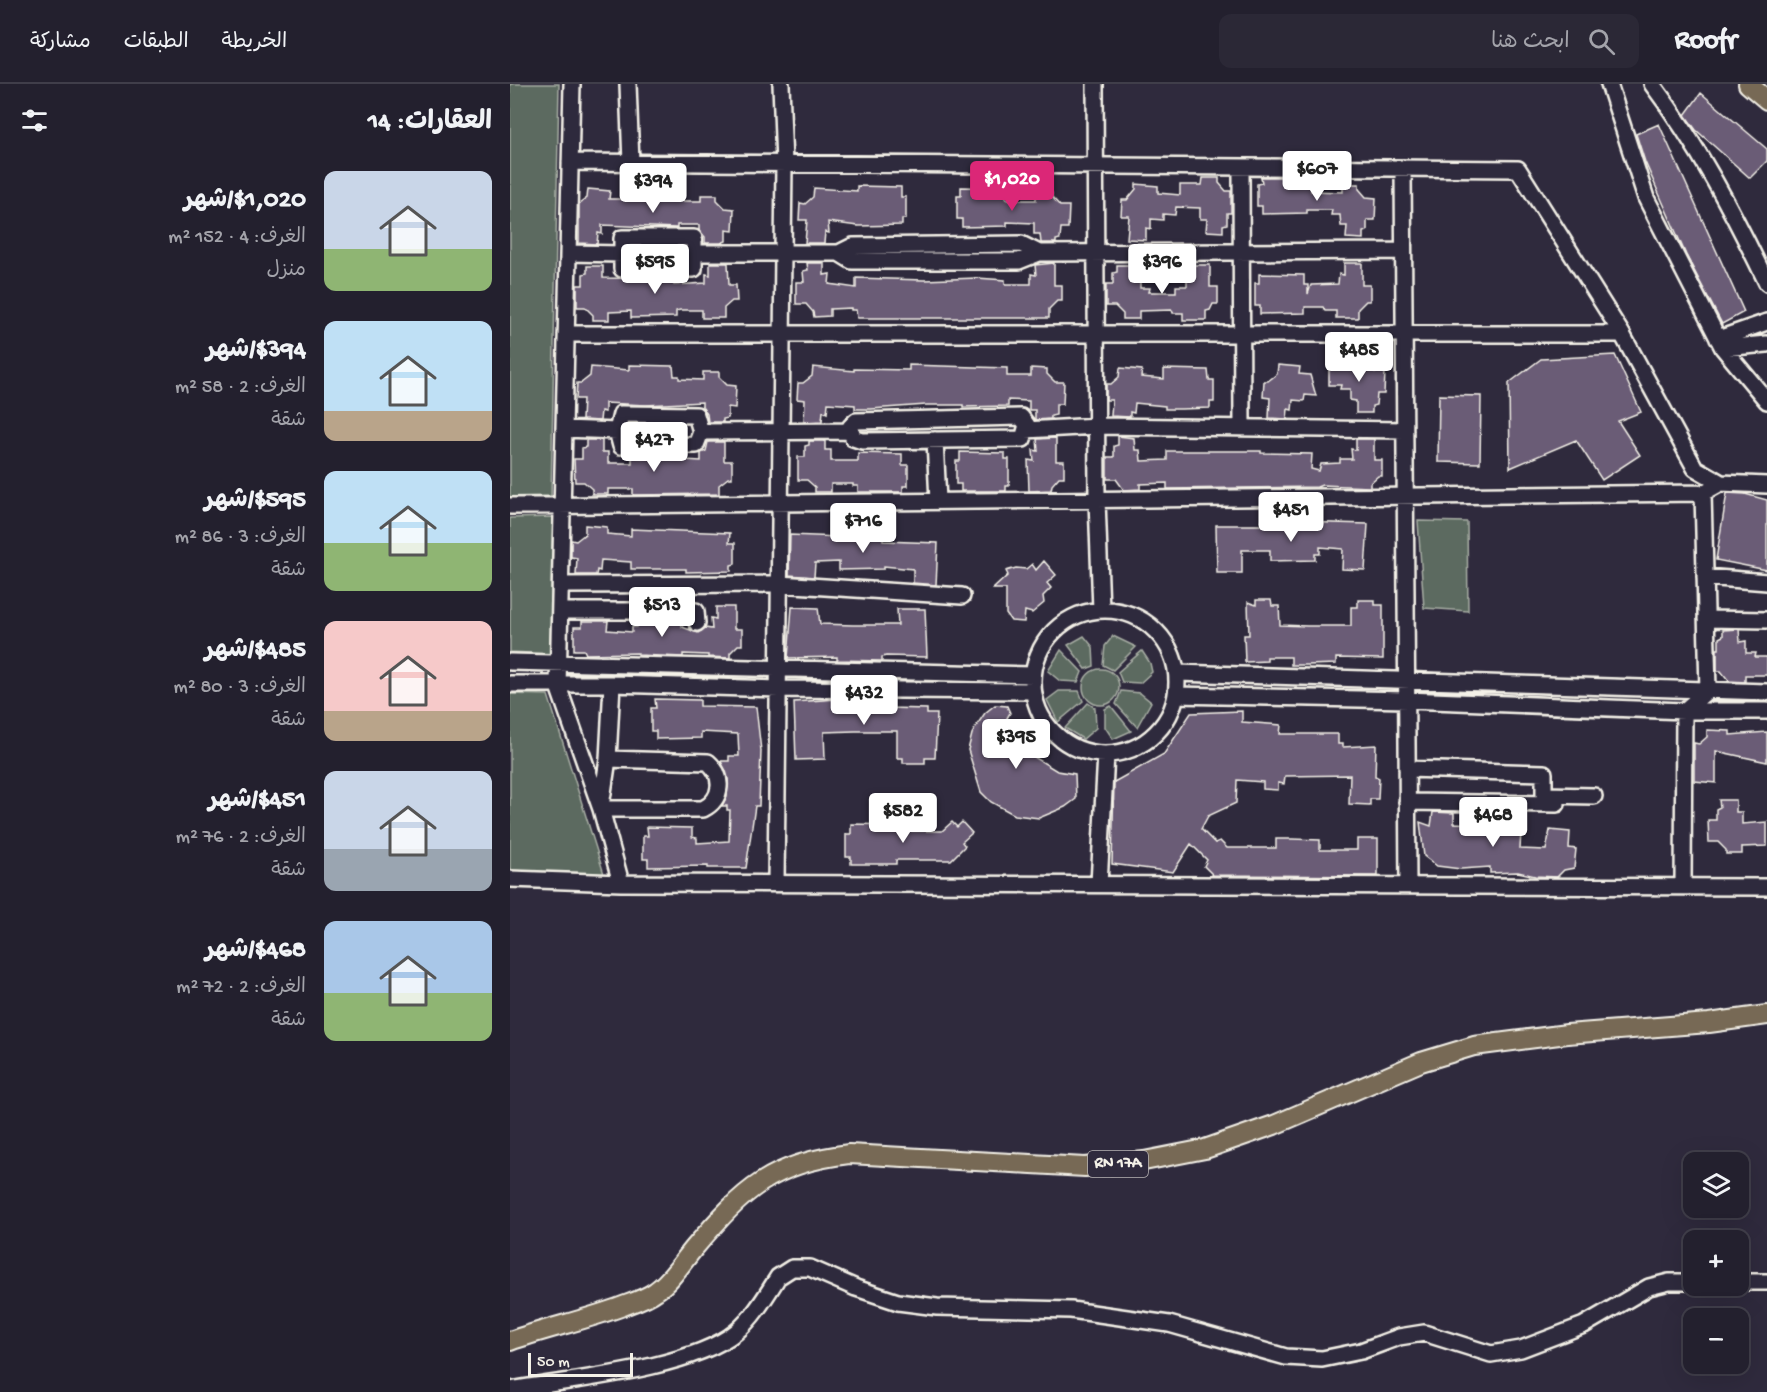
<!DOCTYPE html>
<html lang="ar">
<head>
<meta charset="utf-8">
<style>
  :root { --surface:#23202e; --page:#2b2836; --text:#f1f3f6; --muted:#a3a3aa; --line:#403e4a; --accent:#db2777 }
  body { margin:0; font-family:"Gochi Hand","Playpen Sans Arabic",sans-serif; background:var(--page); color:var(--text); direction:rtl; height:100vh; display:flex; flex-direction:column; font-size:22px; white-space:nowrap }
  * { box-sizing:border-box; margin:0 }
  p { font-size:20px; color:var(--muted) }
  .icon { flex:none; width:33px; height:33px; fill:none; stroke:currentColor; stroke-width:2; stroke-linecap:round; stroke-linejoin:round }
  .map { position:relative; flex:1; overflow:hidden; direction:ltr }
  .details { display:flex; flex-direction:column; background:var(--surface); width:510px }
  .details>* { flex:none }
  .buttons { position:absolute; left:1173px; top:1068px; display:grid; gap:12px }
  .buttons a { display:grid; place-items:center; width:66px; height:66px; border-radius:12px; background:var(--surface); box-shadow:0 6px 24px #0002,0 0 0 2px var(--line); font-size:30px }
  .scale { position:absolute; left:18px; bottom:15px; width:105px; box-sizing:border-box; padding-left:6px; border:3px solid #f4f1e8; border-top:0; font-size:16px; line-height:21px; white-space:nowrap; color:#f4f1e8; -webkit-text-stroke:4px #2f2a3d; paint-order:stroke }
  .price { position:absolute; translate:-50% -51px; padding:0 14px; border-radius:6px; background:#fff; color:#222; font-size:20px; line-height:39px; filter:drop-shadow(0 2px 3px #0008) }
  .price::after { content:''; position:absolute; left:50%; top:36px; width:18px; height:14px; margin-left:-9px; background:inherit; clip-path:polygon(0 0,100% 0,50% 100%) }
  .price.selected { background:var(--accent); color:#fff }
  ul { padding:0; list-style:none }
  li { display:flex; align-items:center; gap:18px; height:150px; padding:0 18px }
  li span { display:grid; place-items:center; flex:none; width:168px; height:120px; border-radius:12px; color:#555 }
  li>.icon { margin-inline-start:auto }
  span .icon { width:72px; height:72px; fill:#fffc; stroke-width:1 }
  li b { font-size:26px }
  h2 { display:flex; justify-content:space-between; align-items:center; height:72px; padding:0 18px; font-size:26px }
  header { display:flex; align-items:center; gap:36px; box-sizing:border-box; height:84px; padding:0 30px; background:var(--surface); border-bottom:2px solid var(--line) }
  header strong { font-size:28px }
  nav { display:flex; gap:33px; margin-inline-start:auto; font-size:21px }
  .search { width:420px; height:54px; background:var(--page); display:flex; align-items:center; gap:15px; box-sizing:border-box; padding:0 21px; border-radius:12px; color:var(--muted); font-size:22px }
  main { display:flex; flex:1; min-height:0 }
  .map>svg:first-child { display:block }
  .green { fill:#5c6b61; stroke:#a8aea4; stroke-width:1.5 }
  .building { fill:#6a5b76; stroke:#f4f1e8; stroke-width:1.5 }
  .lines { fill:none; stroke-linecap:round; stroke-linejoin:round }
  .minor-casing { stroke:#f4f1e8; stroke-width:20 }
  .major-casing { stroke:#f4f1e8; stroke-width:22 }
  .minor { stroke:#2f2a3d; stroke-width:15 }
  .major { stroke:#776954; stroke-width:18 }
  .labels { text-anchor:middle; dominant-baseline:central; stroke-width:4.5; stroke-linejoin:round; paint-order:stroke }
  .shield { fill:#2f2a3d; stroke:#b9b5b5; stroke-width:1.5 }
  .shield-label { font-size:16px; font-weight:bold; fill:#f4f1e8 }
</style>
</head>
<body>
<header>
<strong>Roofr</strong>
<div class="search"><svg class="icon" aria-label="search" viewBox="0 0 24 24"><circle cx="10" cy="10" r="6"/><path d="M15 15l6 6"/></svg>ابحث هنا</div>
<nav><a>الخريطة</a><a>الطبقات</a><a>مشاركة</a></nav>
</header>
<main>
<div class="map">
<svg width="1257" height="1308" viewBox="0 0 1257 1308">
  <rect width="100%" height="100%" fill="#2f2a3d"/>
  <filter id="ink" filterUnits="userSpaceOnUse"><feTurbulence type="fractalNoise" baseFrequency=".0167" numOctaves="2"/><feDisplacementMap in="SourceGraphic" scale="12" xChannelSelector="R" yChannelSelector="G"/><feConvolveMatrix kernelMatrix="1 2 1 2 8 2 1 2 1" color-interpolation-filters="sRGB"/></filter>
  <g filter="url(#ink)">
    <path class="green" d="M0,0H49L41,414H0Z
      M43,433L40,570L0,568V434Z
      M908,437L957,438L958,527L914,524Z
      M574,552L583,563L584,582L576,585L558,561Z
      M603,552L626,563L603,586L593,581L595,562Z
      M551,566L572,588L568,598L550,597L538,587Z
      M632,567L640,579L642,588L630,599L612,598L608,588Z
      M573 603a18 18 0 1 1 36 0a18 18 0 1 1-36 0Z
      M549,607H569L573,617L548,638L537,616Z
      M611,607L630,609L641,618L627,643L606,620Z
      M0,610L38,611L94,790L0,789Z
      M578,619L585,624L586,644L573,655L555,644Z
      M601,622L621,647L603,655L595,643V625Z"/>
    <path class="building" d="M1191,9L1257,65V77L1240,94L1186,46L1175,31Z
      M1149,40L1234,228L1212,240L1176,171L1135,78L1126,50Z
      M751,93H796V101H801V107L833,108V100H849V105L856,113L866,114L865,136H857V147L853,148V155L836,154L837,142H831L830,131H821L822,126H797V129L752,130V122H747V100L752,99Z
      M693,94H709V99L716,107H721V129H717V140L713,141V148L696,147L697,135H690V124L666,123L665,131L653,130V136L641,135V145L636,144V156L617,155L619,132H611L612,116H617L626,105V100L648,102V109L670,111V101H692Z
      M347,102L391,103V113H396V135H392V141L348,142L318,138L319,149L315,148L314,159H295L297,136H289L290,119L295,120L303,113L304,104L347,107Z
      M451,103L496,104V114L501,116H526V108L542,109V113L550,122H559L558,144H551L550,155L546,156V159H531L530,150H524V139L497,138V142L452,143V135H447V112H451Z
      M78,105L100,107L99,115H122V106L166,107V117H191V111H207V116L215,124L224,125L223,147L216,146V157L211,159H195V153L189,146V141H167V144L92,141V150L88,149L87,160L69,159V120L77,114Z
      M200,179H218L219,201H226L227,217H222L214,224V234H192V226H170L166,227V233L121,234V227L99,228V236H83V231L75,223H67V201H73V190L77,189V182H93V194L164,195V201L196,199V190L200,191Z
      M297,179H314V191L320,190L319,200L346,204V194L414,196L467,194L495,196V200H521V190L526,191L525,181L544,179V201H552V217H547L539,225V234H347L346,226H341V224L320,225V232L304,233L303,228L296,220H286V198H294L293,187L298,186Z
      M834,179H852V201H860V217H856L848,225V234H826V227H815L813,223H795V229L750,230V222H745V199H749V190L794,191V201H798V210L801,201L828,200L829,190L834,191Z
      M607,181H623L624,193H630V204H640L639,208H666V202H677V193L682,194V181H700V203H708V220H703L700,226L696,227V236H673V229H663L662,226L629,227V235H613V230L605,222H596V200H603V189L607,188Z
      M1105,271L1131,328L1108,337L1130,371L1092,396L1066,356L1000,384L999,299L1031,275Z
      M842,275H858V280L865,288H875L874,310H867L866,321L862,322V329H846V317L840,316V305H830L831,301H819V282L842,283Z
      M119,281L163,282L164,292H169V295L193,296V288H209V293L217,301L226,302L225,324L218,323V334L213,335V338H198L197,330L192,323V318L136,321L95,319V328L91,327L90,337L72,336L73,315H66L67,299H71L80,292L81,283L119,286Z
      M399,281L497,284V292H521V284L537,285V290L545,298H554L553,320H546V331L541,332V335L525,336V326H519V317L498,316V322L453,323V321H416L361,325H345V321L318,319L317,329L313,327L312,337L294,338L295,316L287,315L288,299H293L302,292L303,283L344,287V285L399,286Z
      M768,281L790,283L789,290L800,291L806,312L795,311L794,317L783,316L782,326L778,325L777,335L759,334L760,314L753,313L754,297H758L767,290Z
      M610,284L632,286L631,293L654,295V285L698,286L699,296H704V318H700V324L671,325H655V322L625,319L624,329L620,328V333L601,332L602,316H596V300H601L609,293Z
      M929,311L971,312L970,379L928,378Z
      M608,352L624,354L625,366H630L631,377L657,376V367H751V369L802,370L801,385L809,387L811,380L830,379V375H842L841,365L846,366V355H864V376H872V392H868L860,399V403L812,401L807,403L657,405V399L630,400V405L614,406L606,395H597V373H604V362L608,361Z
      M546,354V377H554V393H549L542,401L541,406L519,407L518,376L524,377L523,366L528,367L527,355Z
      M76,356H92V368H98V379H122V373L191,377V369L196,367L198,358H214V377H222V394H218L209,401V410L123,411V405H98V410H82V405L74,398H65L64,375H72V364L76,363Z
      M299,357H315V366H321V377H348V369L392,370V381H398V402H393V408H348V402H343V400H321V408H305V403L297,396H288V373H295V362L299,361Z
      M450,368L495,369V375H499V402H496V407H451V400H446V377H450Z
      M1217,409L1235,410L1257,416V486L1206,476Z
      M752,437L858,440L855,486L832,485L833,465L810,463V470H805V476L760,477V466H732V489H707L706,441H752Z
      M75,441L97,443V450L121,452V445L220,449L219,459H225V480L221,481V487L176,488V485H121V478L91,476L90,487L87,486L86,491H66L67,474L61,473V456L66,457L75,450Z
      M328,446L373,447V457L428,459L426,501L403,499V485L374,482V485L329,486V478L305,479L304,493L279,491L280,451L329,453Z
      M534,477L546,491L537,499L541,504L533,512L534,519L522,529L515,527L514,538L501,537L496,530V505H483L498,491L496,487L506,484L516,485L522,480L526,486Z
      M746,516H761L762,522H769L770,541L797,542H841V523H848V516H865V521H873V575L826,574V580L797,581H781V573H757V577L735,578L734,551H739L738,518L746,521Z
      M206,523H224V545H232V561H228L220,569V574L198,573V571L173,570V573L128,571V569L76,570L74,566H64V543H72V537H98L97,546L122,548V543H127V537H171L172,543L188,549L195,544L202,545L201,534L206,535Z
      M282,523L308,524L310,540L343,541H388L387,525H415L417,573L376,572L372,573V577L327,576V573L278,574Z
      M1229,545L1230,558L1236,557V569H1246L1245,573H1257V591H1235V598L1219,597L1211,587H1207V565H1209V554L1213,552V546Z
      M145,615L190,616V622L246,623L251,667L249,722H245L236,784H198V782L138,783V775H133V752H138L137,743L182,744V753L187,754V759L219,757L220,726H217V722H212L217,712L218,696L211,677H219V672H229L228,650L191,648V654L146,655V647H141V624H146Z
      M328,615L373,616V619H378V624L417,625V630H427L425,674H415V679H393V674H387V647H345L314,648L315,675L286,676L284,618Z
      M485,621L497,622L500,629L497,634L509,656L524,673L547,687L565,690L566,715L555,723L529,734L505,731L481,718L471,708L458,666L462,650L467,641L475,629Z
      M732,627V638L771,641L770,650H828V660H833V663L866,661L865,692L869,694L868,715H860V721L839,720L840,691L775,692L774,700L768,699V706L753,705V698L727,696L726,719L698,732L691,745L705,759L710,757L717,764H766V755H782L810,756V766H847V755H868V792L703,791L694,782L697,776L681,760L663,788L602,780L604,698L654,670L681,629Z
      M1197,646L1220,647V651L1257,648V678L1206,667V699L1184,697V659L1189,660L1197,653Z
      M1209,716H1226V728H1232V740L1257,738V762L1232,763V770H1216V766L1208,758H1199L1198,736H1206V725L1210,723Z
      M923,728L944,729V739L986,741L987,745L1011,746L1010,765L1036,766L1040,746L1060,748L1059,764L1066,765L1064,784L1054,786L1047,793L1025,792L1008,788L980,789V783L951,785L927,782L914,772L910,738L921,742Z
      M442,738L447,743L452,738L462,749L452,758L455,762L441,776H386V780H341V773H336V750H341V740L385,741V747H432Z"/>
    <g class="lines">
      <defs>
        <path id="minor" d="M62,0L48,602L91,725L111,799
          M118,0L121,79
          M585,0L587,416L591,526
          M1099,0L1136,114L1213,264L1257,317
          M1142,0C1188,61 1224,130 1257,199
          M731,83L732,344
          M893,84L898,802
          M112,154H184V185H112Z
          M511,160L529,169L509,177H342L329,169L343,162Z
          M58,169L112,170
          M184,169H329
          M529,169L893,167
          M56,250H1112
          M1208,255L1257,238
          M1213,264L1257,260
          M511,333L517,341L513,355L352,357L343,354L340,343L346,337Z
          M54,345L107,347L111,362L186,361L191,348L341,347
          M516,346L587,342L895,346
          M107,347L111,330L186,331L191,348
          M425,356L428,417
          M1211,399L1257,401
          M0,422L1193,409L1211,399L1185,384L1112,250L1008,85L60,78
          M1195,493L1257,498
          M51,501L269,500L452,512
          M523 598a72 72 0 1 1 144 0a72 72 0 1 1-144 0Z
          M50,527H186L187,539
          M1196,535L1257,536
          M0,578L523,591
          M667,589L1257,608
          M0,600H102L268,605L521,607
          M666,611L897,616L1174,627H1257
          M897,685L1034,689V711L1084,712
          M897,718L1047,720
          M91,722L98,675L102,600
          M91,725H193C213,715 214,692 198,678L98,675
          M0,795L111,799L1257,803
          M266,799L274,80L271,0
          M589,800L596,670
          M1173,802L1174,627L1198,606L1193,409
          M1228,1198H1257
          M0,1306C59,1296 181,1285 226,1248C243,1234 256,1212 268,1193L282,1184H300L346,1204L388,1218L427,1223L561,1226L659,1240L776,1273L812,1275L851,1267L889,1253L914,1249L981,1270L1011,1265L1074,1241L1139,1203L1159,1198H1184"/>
        <path id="major" d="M1238,0L1257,16
          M0,1257C37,1244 76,1236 113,1222C124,1218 137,1214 146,1207C162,1196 173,1177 185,1163C234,1105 262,1079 339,1070L575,1083L634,1077L695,1065L764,1041L911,978L964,962L1057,950L1199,939L1257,931"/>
      </defs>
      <use href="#minor" class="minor-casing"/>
      <use href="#major" class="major-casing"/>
      <use href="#minor" class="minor"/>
      <use href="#major" class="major"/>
    </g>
  </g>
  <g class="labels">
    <rect class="shield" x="578" y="1067" width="60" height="26" rx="4.5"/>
    <g class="shield-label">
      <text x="608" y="1080">RN 17A</text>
    </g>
  </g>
</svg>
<div class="buttons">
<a><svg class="icon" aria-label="layers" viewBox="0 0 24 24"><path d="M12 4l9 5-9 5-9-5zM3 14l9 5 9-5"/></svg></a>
<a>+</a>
<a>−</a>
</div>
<div class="scale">50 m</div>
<b class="price" style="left:807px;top:118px">$607</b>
<b class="price selected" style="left:502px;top:128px">$1,020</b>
<b class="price" style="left:143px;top:130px">$394</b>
<b class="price" style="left:145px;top:211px">$595</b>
<b class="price" style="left:652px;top:211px">$396</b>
<b class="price" style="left:849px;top:299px">$485</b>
<b class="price" style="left:144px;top:389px">$427</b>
<b class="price" style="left:781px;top:459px">$451</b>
<b class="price" style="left:353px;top:470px">$716</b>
<b class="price" style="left:152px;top:554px">$513</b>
<b class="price" style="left:354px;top:642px">$432</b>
<b class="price" style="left:506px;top:686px">$395</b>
<b class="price" style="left:393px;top:760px">$582</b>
<b class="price" style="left:983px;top:764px">$468</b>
</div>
<section class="details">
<h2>العقارات: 14<svg class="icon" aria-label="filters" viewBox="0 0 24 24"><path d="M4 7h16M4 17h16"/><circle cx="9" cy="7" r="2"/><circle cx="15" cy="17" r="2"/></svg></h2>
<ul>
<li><span style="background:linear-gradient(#c9d6e8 65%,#8fb573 0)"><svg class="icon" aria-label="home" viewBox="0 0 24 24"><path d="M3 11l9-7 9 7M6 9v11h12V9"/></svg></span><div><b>$1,020/شهر</b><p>الغرف: 4 · 152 m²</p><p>منزل</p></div></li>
<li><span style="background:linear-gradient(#bfe0f5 75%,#b9a48a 0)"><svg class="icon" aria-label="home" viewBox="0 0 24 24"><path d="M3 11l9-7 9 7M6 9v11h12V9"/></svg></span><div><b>$394/شهر</b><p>الغرف: 2 · 58 m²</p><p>شقة</p></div></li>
<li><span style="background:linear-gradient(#bfe0f5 60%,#8fb573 0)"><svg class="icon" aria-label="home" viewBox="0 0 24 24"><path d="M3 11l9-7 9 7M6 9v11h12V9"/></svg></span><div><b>$595/شهر</b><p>الغرف: 3 · 86 m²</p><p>شقة</p></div></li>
<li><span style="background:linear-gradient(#f6c9c9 75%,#b9a48a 0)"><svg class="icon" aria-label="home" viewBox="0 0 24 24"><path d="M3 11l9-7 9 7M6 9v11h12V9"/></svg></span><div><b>$485/شهر</b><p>الغرف: 3 · 80 m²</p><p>شقة</p></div></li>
<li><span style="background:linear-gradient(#c9d6e8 65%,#9aa5b1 0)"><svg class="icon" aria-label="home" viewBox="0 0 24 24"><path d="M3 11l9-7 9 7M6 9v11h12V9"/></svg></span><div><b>$451/شهر</b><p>الغرف: 2 · 76 m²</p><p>شقة</p></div></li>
<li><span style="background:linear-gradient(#a9c7e8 60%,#8fb573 0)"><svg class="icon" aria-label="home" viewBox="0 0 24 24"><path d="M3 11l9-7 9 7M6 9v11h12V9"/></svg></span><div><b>$468/شهر</b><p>الغرف: 2 · 72 m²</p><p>شقة</p></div></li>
</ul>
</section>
</main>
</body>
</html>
